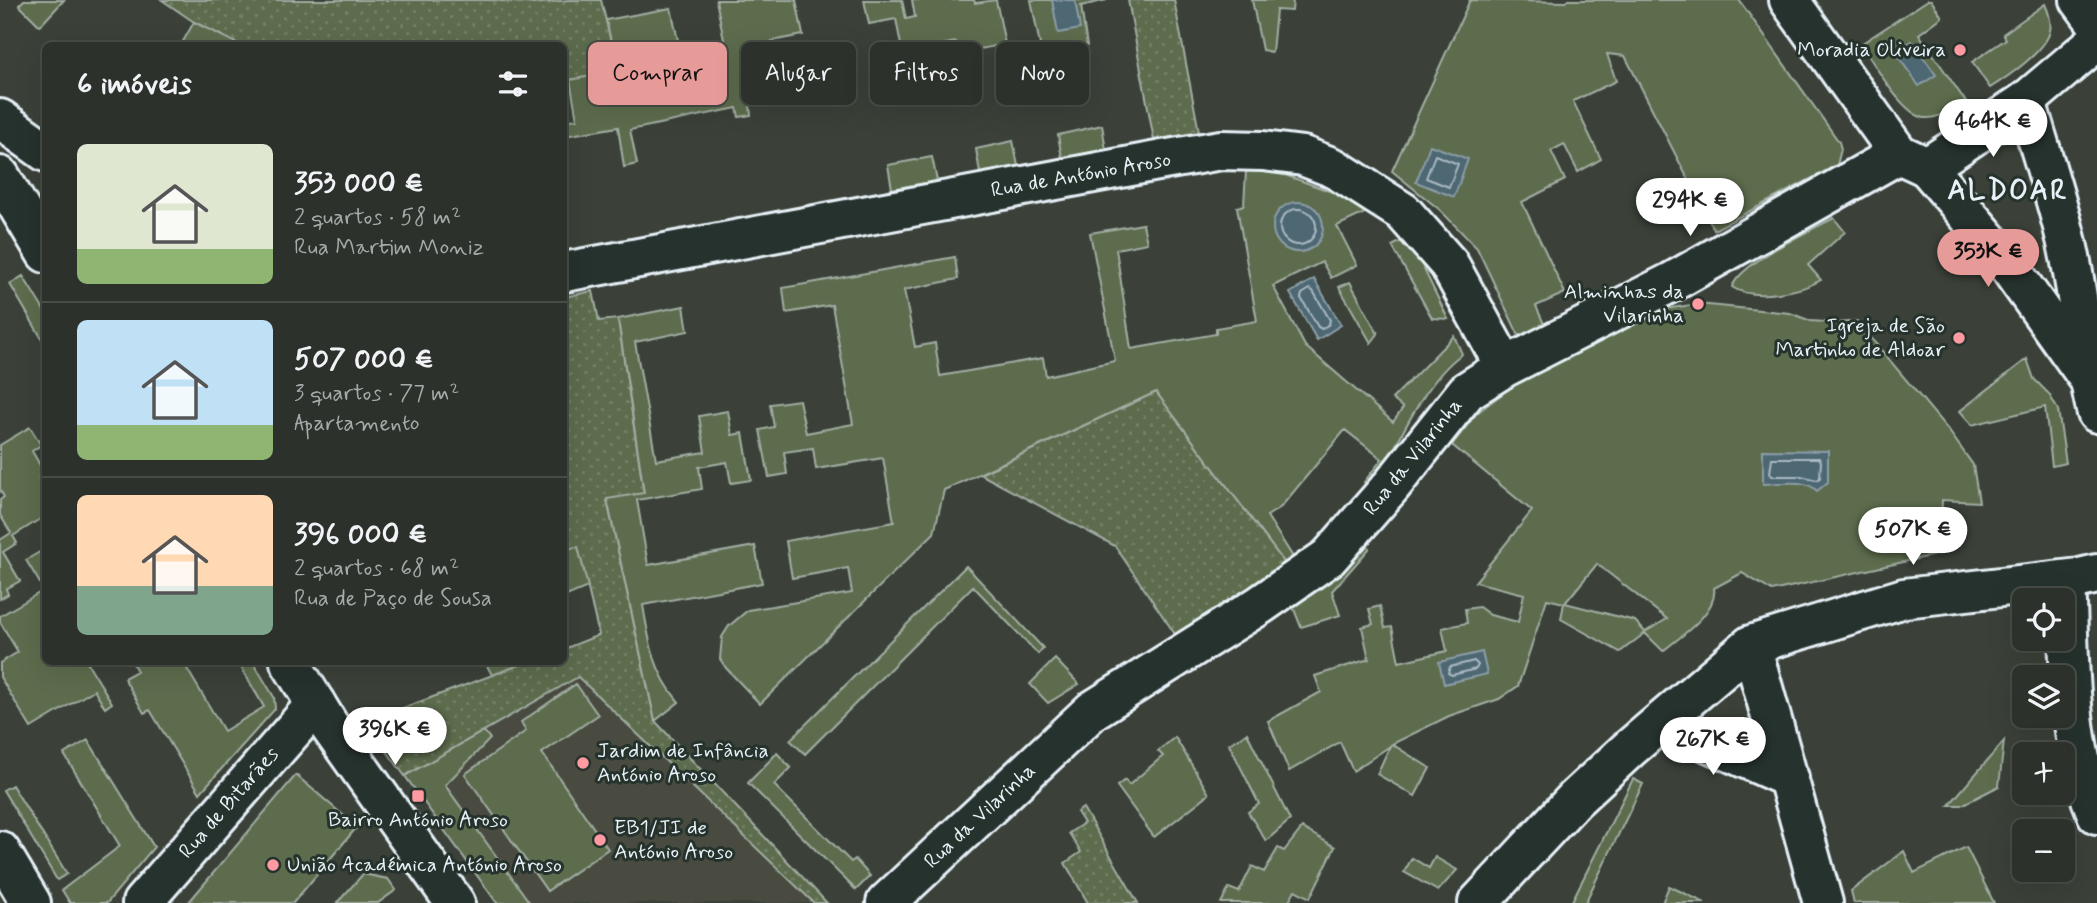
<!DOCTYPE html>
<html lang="pt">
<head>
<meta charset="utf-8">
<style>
  :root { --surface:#2c312b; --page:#383d37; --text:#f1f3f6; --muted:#a6a9a9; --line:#484c47; --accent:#e69b98 }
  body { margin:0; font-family:Mynerve,sans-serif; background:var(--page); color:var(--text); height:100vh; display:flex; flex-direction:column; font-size:26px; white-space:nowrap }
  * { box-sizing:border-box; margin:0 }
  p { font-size:23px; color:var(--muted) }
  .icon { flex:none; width:38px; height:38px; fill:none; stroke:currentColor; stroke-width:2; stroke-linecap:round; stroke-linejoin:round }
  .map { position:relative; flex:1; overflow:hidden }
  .drawer { position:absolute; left:42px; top:42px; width:525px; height:623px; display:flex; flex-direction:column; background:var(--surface); border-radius:10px; box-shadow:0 7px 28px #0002,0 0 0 2px var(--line) }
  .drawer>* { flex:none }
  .banner { position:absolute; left:588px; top:42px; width:665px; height:63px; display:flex; gap:14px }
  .tools { position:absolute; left:2012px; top:588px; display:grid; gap:14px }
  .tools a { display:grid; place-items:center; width:63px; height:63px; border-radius:10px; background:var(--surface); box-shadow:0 7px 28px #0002,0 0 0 2px var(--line); font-size:35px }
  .price { position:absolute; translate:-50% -60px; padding:0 16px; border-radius:24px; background:#fff; color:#222; font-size:23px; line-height:46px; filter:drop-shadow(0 2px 4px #0008) }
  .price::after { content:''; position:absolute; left:50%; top:42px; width:21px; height:16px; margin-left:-10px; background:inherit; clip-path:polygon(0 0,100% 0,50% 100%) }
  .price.on { background:var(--accent); color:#111 }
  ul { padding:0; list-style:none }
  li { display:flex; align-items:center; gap:21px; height:175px; padding:0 35px }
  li+li { border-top:2px solid var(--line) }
  li span { display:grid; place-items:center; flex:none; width:196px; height:140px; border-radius:10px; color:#555 }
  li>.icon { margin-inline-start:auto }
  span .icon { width:84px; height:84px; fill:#fffc; stroke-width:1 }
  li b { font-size:30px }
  h2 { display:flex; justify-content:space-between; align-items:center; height:84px; padding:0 35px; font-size:30px }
  .tag { padding:0 24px; border-radius:10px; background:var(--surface); box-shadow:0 7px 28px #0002,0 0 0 2px var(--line); font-size:24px; line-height:63px }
  .tag.on { background:var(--accent); color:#111 }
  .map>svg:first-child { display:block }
  .built { fill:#494b41 }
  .grass { fill:url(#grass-dots); stroke:#a2aea3; stroke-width:2 }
  .garden { fill:#5d6c4e; stroke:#a2aea3; stroke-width:2; fill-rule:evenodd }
  .water { fill:#4e6773; stroke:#8c9ea8; stroke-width:2 }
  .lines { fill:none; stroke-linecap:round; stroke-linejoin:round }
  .shore { stroke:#aabac3; stroke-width:2 }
  .minor-casing { stroke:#e8f1f8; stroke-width:44 }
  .tertiary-casing { stroke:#e8f1f8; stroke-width:44 }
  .secondary-casing { stroke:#e8f1f8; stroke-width:44 }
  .minor { stroke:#26332d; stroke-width:38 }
  .tertiary { stroke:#26332d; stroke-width:38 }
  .secondary { stroke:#26332d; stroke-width:38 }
  .poi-dot { fill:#ff9aa2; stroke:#26332d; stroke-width:2.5 }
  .labels { text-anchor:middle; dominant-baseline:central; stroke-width:6; stroke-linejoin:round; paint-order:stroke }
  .poi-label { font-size:21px; fill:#e8f1f8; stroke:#26332d; text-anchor:end }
  .street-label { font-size:21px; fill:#e8f1f8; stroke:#26332d }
  .district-label { font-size:28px; font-weight:bold; letter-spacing:2px; fill:#e8f1f8; stroke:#26332d }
</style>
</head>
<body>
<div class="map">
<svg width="2097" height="903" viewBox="0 0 2097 903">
  <defs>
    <pattern id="grass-dots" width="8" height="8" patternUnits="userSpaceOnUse" patternTransform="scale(1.75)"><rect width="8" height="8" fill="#5d6c4e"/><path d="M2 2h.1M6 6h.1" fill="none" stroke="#748168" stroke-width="1.8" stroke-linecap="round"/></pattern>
  </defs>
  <rect width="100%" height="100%" fill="#3b4139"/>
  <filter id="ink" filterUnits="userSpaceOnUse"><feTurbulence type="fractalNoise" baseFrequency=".0143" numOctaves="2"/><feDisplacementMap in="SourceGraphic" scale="14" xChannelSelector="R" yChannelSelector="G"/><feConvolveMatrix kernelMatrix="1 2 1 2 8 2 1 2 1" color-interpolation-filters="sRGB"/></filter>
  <g filter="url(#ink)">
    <path class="built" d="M578,676L663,758L815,903H497L405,776Z"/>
    <path class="grass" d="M162,0H491L534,4L568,0H601L618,71L564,81V46L240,45L194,22Z
      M1128,0H1174L1199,132L1154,140Z
      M593,291L599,321L618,319L644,494L607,500L655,721L827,903H814L578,677L405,776L365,722L528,662H564V649L599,635L578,547L564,549V297Z
      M1156,392L1290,570L1177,637L1115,546L980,474Z
      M1083,808L1138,903H1088L1065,863L1081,852L1069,833L1084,823L1077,812Z"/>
    <path class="garden" d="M24,0H64L40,26L19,5Z
      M716,0H796L803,35L772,41L783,100L750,105L751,115L739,117L737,108L630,130L637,164L624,167L618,127L564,136V121L577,119L570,80L618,71L606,20L671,8L682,59L726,50Z
      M864,0H902L906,19L915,17L912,0H974L975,3L996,0L1005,44L975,50L978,69L961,72L956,42L913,51L916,75L907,77L896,19L869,24Z
      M1031,0H1107L1081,6L1087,46L1042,55Z
      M1252,0H1293L1292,11L1276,10L1272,52L1262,50Z
      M1470,0L1565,2L1568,0H1739L1839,142L1841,149L1837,165L1714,230L1625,56L1607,54L1616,81L1573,101L1601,159L1578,172L1564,144L1551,151L1565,180L1522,202L1565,293L1536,306L1544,324L1519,336L1477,248L1440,210L1392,171Z
      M1928,0H1931L1942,17L1919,34L1966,102C1955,107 1939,119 1925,118C1902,115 1874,63 1861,44Z
      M2045,4C2049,13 2052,22 2050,31C2046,51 2006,78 1990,88L1972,62L2006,39L2003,34Z
      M194,22L240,45H181Z
      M1102,125L1106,150L1062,158L1058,135Z
      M1013,141L1018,166L980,173L976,149Z
      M932,157L937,181L892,189L888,165Z
      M1246,171H1274L1335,193L1369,211L1337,226L1357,265L1331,278L1322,262L1273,286L1305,346L1393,422L1403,408L1392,399L1454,336L1462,354C1424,380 1395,449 1373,489L1364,482L1382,459L1345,430L1281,507L1267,516L1298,565L1290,570L1156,392L944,490L934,533L760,704L726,668L720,659L722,637L729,626L748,610L852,593L848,568L792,578L786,541L894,522L883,458L816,469L813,448L784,452L787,474L769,477L760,430L774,427L770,404L799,400L806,433L853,424L832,305L786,313L783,288L955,257L958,279L904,290L915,347L935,343L940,376L1043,358L1046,376L1115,361L1090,233L1143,224L1147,243L1116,249L1131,349L1216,334V328L1257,321L1237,207L1244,205Z
      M1834,218L1845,232L1808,265L1821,280C1801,292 1752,301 1732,287C1742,262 1809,231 1834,218Z
      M1404,240L1420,261L1448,319L1432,318L1392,246Z
      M23,276L45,312V344L10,284Z
      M1350,282L1378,334L1371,343L1339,287Z
      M1698,304L1790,313L1811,321L1838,323L1857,321L1949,431L1973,465L1979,502L1942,500L1940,554L1772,591L1742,573L1714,588C1718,612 1680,637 1663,651L1645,633L1620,652L1561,619L1564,603L1547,599L1518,686L1499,699L1449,716L1392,744L1430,768L1415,796L1377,774L1390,746L1353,771L1340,742L1289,771L1268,721L1321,692L1315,676L1369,659L1362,627L1373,624L1369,609L1380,606L1385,628L1392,627L1399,662L1447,651L1442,628L1467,623L1465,609L1479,607L1490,615L1518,622L1524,594L1475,582L1532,511L1452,445L1477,413L1511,387L1652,311ZM1597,564L1667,619L1645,632L1635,621L1565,603Z
      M684,306L688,331L635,342L656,460L705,452L699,416L728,411L732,435L743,433L751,480L731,483L727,462L699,467L702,489L637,500L648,565L755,546L762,583L643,605C649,642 654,673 679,702L655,721L607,499L644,493L618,319Z
      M2027,359L2034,379L2049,394L2058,410L2066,463L2052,466L2045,407L1972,425L1960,411Z
      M30,427L41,445L32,451L45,474L39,478L45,488V521L42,518L13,536L17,543L3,552L20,581L6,589L8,594L0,599V540L11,533L0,515V500L4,497L0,490V445Z
      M1366,537L1369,549L1332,591L1340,615L1301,627L1292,604Z
      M578,547L588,587L564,597V549Z
      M45,549L46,662H87L112,703L105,708L94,690L31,728L0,677V663L18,652L0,622V616L44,590L26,560Z
      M966,566L1043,648L1038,654L973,586L805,754L790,740Z
      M1055,659L1079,684L1048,703L1030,684Z
      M132,662H183L224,731L264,707L238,662H253L274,697L275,709L200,793L150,710L144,713L124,678L137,671Z
      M485,662H527L492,675Z
      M576,684L598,715L542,753L608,849L547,891L465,774L526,731L521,722Z
      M484,731L490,739L445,785L530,903H497L405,776Z
      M1247,733L1290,820L1266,841L1248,812L1259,804L1229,744Z
      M1175,737L1209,794L1154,837L1117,786L1125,780L1129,785L1163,756L1158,751Z
      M88,740L154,847L107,903H70L62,890L120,846L64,754Z
      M2004,741L1999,786L1962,805H1949Z
      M777,753L791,768L774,785L851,862L855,859L870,876L856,890L748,783Z
      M296,775L357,827L293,903H188Z
      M1633,779L1643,784L1585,903H1571Z
      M12,785L67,874L57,880L3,790Z
      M1302,828L1335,847L1310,898L1295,890L1288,903H1221L1229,888L1239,892L1252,866L1264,872L1278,848L1284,851Z
      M1966,847L1994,903H1854L1851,891L1904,851L1914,873Z
      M1435,857L1457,870L1438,891L1404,872L1412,858L1429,868Z
      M363,874L388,879L396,890L378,903H337Z
      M1669,886L1705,903H1662Z"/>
    <path class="water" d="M1052,0H1075L1080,29L1058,33Z
      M1912,41L1936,75L1919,86L1895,52Z
      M1430,145L1468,159L1454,197L1416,182Z
      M1273 227a25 25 0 1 1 50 0a25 25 0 1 1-50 0Z
      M1314,279L1341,325L1317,340L1290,293Z
      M1763,450L1828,451V482L1817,491C1806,478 1779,484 1763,484Z
      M1482,652L1487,674L1444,684L1439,662Z"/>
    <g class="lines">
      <path class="shore" d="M1435,155L1458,164L1449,187L1426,178Z
        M1280 227a18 18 0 1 1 36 0a18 18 0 1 1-36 0Z
        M1310,289L1313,291L1330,320L1329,324L1322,329L1318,327L1301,298L1302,294Z
        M1772,458H1819L1821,461L1820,478L1817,480L1801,476H1772L1770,473Z
        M1474,661L1478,665L1476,669L1452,675L1448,673L1450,667Z"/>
      <defs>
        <path id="minor" d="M2080,0L2097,23
          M2066,580C2070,657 2066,742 2097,814
          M1751,645L1823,903
          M1663,722L1789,778
          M0,851L31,903
          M142,903L316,704
          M1478,903L1575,799L1629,749L1751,645L1904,598L2080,578L2097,574"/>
        <path id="tertiary" d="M2026,101C2039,146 2054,190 2065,235C2080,293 2082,355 2097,413
          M0,119L46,152
          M1927,167L1994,246L2086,375
          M0,176L46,253
          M564,272L1163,160L1221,150L1263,151L1303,156L1334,168L1403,212L1449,264L1505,367
          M290,662L328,724L455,903
          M886,903L1093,710L1260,605L1329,557L1392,485L1467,391L1505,367L1672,282L1899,154"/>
        <path id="secondary" d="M1789,0L1899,154L1927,167L2026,101L2097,41"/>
      </defs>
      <use href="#minor" class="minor-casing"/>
      <use href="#tertiary" class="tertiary-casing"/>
      <use href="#secondary" class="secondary-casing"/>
      <use href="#minor" class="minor"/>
      <use href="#tertiary" class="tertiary"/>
      <use href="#secondary" class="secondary"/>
    </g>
  </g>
  <g class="poi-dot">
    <circle cx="1960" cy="50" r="7"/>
    <circle cx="1698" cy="304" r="7"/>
    <circle cx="1959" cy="338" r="7"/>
    <circle cx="583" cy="763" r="7"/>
    <rect x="411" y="789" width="14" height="14" rx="3.5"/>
    <circle cx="600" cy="840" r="7"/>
    <circle cx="273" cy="865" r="7"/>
  </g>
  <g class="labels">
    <g class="poi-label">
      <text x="1946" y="50">Moradia Oliveira</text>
      <text x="1684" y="292">Alminhas da<tspan x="1684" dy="24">Vilarinha</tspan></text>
      <text x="1945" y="326">Igreja de São<tspan x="1945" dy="24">Martinho de Aldoar</tspan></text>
      <text x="597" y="751" text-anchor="start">Jardim de Infância<tspan x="597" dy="24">António Aroso</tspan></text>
      <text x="418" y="820" text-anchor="middle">Bairro António Aroso</text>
      <text x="614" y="828" text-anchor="start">EB1/JI de<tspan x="614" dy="24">António Aroso</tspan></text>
      <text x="287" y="865" text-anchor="start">União Académica António Aroso</text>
    </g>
    <g class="street-label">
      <text transform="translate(1081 175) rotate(-10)">Rua de António Aroso</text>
      <text transform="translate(1413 457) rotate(-51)">Rua da Vilarinha</text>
      <text transform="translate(229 803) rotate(-49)">Rua de Bitarães</text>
      <text transform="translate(980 816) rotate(-43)">Rua da Vilarinha</text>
    </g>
    <g class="district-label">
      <text x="2008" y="191">ALDOAR</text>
    </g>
  </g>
</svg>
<div class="tools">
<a><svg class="icon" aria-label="locate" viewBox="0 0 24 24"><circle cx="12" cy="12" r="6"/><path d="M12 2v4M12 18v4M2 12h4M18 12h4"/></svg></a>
<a><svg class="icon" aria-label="layers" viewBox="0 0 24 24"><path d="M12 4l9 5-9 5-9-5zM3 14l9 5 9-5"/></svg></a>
<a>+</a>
<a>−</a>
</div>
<b class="price" style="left:1993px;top:159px">464K €</b>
<b class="price" style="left:1690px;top:238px">294K €</b>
<b class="price on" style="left:1988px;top:289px">353K €</b>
<b class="price" style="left:1913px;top:567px">507K €</b>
<b class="price" style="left:395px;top:767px">396K €</b>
<b class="price" style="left:1713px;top:777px">267K €</b>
<div class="banner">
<a class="tag on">Comprar</a>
<a class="tag">Alugar</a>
<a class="tag">Filtros</a>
<a class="tag">Novo</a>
</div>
<section class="drawer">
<h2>6 imóveis<svg class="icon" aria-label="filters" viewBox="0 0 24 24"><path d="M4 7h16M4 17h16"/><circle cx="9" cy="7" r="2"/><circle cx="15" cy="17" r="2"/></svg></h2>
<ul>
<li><span style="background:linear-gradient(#dfe7d0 75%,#8fb573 0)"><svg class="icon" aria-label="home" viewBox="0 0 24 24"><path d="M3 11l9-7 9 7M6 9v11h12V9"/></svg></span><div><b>353 000 €</b><p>2 quartos · 58 m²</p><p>Rua Martim Moniz</p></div></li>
<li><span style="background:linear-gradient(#bfe0f5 75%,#8fb573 0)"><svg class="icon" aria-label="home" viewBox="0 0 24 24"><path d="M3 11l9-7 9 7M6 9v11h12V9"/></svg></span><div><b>507 000 €</b><p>3 quartos · 77 m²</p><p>Apartamento</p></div></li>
<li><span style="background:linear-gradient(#ffd9b3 65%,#7fa58c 0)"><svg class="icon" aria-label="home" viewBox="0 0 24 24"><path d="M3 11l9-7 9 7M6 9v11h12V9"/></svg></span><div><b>396 000 €</b><p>2 quartos · 68 m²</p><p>Rua de Paço de Sousa</p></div></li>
</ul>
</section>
</div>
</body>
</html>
